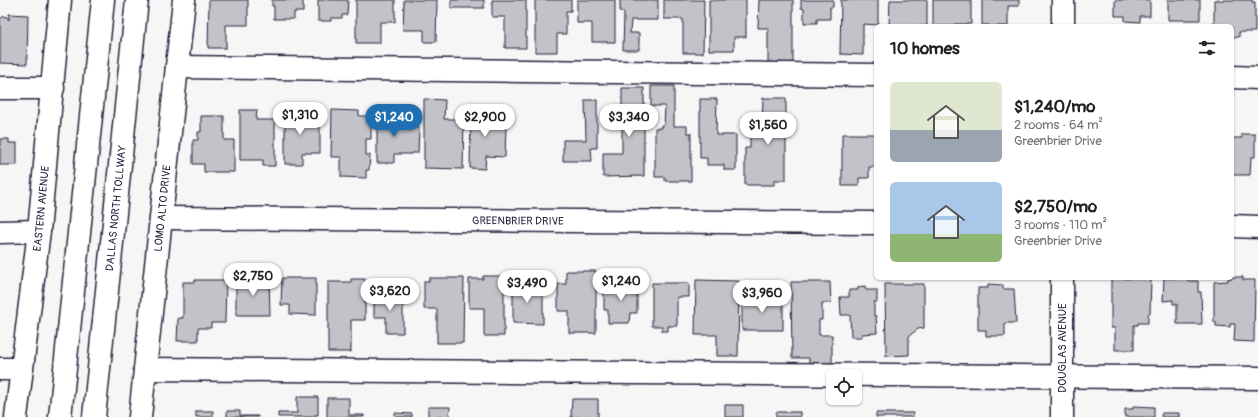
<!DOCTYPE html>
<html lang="en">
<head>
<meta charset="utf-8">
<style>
  :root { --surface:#fff; --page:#f6f6f6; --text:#202124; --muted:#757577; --accent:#1f6fb2 }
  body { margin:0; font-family:Pangolin,sans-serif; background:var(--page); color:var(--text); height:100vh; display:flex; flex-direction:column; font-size:15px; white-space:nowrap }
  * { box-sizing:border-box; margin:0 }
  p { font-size:13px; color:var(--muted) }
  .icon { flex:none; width:22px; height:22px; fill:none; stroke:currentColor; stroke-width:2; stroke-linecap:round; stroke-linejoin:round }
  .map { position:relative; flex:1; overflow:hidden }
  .side { position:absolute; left:874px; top:24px; width:360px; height:256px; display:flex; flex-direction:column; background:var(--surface); border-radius:6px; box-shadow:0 1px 3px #0004 }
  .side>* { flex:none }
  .controls { position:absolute; left:826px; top:369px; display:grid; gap:8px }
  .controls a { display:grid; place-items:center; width:36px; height:36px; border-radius:6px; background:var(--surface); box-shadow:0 1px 3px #0004; font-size:20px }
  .price { position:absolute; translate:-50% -34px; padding:0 9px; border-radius:14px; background:#fff; color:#222; font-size:13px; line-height:26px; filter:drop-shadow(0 1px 2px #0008) }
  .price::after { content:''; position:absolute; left:50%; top:24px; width:12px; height:9px; margin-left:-6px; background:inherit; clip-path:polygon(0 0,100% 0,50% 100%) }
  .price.active { background:var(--accent); color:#fff }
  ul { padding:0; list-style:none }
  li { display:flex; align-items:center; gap:12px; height:100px; padding:0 16px }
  li span { display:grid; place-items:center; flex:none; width:112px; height:80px; border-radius:6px; color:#555 }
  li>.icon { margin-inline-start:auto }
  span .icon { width:48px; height:48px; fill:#fffc; stroke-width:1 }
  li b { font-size:17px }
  h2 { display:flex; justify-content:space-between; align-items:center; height:48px; padding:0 16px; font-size:17px }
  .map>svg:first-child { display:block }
  .building { fill:#c2c2c9; stroke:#22223b }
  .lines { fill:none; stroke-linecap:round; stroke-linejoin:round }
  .minor-casing { stroke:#22223b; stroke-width:25 }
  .highway-casing { stroke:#22223b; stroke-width:25 }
  .minor { stroke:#fff; stroke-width:22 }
  .highway { stroke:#fff; stroke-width:22 }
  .labels { text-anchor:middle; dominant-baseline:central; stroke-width:3.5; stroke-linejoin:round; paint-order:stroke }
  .street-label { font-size:11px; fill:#22223b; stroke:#fff }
</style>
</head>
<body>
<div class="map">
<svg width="1258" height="417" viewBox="0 0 1258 417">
  <rect width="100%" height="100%" fill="#f6f6f7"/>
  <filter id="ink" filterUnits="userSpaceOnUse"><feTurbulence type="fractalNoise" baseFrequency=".025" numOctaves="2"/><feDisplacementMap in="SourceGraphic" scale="8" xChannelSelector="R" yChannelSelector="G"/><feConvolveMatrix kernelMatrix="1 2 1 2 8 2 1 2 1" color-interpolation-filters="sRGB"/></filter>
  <g filter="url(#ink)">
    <path class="building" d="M209,0H248V25H226V48H208Z
      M272,0H303V12H294V19H274V6H272Z
      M318,0H348L347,15H342V18H331V21H318Z
      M356,0H395V22H380V43H356Z
      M404,0H437L436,42H424V30H403Z
      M451,0H484V8H451Z
      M492,0H526V48H505V17H492Z
      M535,0H571V11H566V34H557V52H535Z
      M577,0H615V42H592V23H577Z
      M620,0H658V20H631L630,33H639V50H623L624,12H620Z
      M664,0H704L703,53H683V19H664Z
      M709,0H746V37H734V50H709Z
      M759,0H793V66H768V28H758Z
      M801,0H833V7H830V19H817V23H804V9L801,8Z
      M841,0H878V25L863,24V55L840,54Z
      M890,0H927V26H889Z
      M933,0H971V24H954V26H933Z
      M982,0H1019V6H1008V26H989V25H982Z
      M1115,0H1150V16H1140V22L1125,21V16H1115Z
      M1168,0H1200V20H1168Z
      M1214,0H1252V2H1255V32H1239V37H1232V26H1214Z
      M9,14L28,15L27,64L0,63V19L4,16L7,17L9,20Z
      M651,86H674V126H687V133H691V181H665V177H655V128H661V125H664L665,106H651Z
      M622,88H644V176L603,177V153H622Z
      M763,98H786V180H774V185H745V148H750V132H754V131H764V128H762Z
      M424,99L445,100L444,119H464L463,169L424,168Z
      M700,99H717L716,135H736V170H724V165H707V158H700Z
      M585,100H597V148H591L592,161H563V140H586Z
      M285,107H299V118H317V127H320V153H302V164H285Z
      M377,109H392V126L419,128L418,153H412V154H394V163H377Z
      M471,109H492V121L496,122V127H506L505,157L486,156L485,169L470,168Z
      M240,110H257L256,120H275V166H263V160H240Z
      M332,110L359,111V116H371V139H366V155H370L369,170H366V178L341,177V157H331Z
      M201,116H224V140H234V172H204V164H193V140H198V132H201Z
      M842,134H876V167H869V178H859V186H842Z
      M1242,134H1255V157H1251L1250,175H1232V138H1242Z
      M0,139H9V143H17V165H0Z
      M566,271H596V333H569V311H558V284H566Z
      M483,276H504V336H484V308H469V279H483Z
      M257,277H269L270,315H236V281H257Z
      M1232,277H1243V280H1255L1254,342L1234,341L1235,324H1230V327L1216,326V322H1214V282L1228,281V278H1232Z
      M282,278H316V315L290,314V305H281Z
      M429,278H464L463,343H437V309H424V281H429Z
      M1111,278L1151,279L1150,314H1148V323H1138V325H1134V350H1115V328H1111Z
      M1164,278H1188V281H1198V292H1201L1202,324H1177V304H1173V300L1163,301Z
      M351,279H365V320H351V352H328V282H351Z
      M195,280H226L225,323H211V328H198V341H177L178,318H183V282H195Z
      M513,280H529V289H533V292H543V324L513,323Z
      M696,280L739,281L738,356H717V335H695Z
      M791,282H830L831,303H822V320H819V335H832V364H809V358H792Z
      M611,283L637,284V313H630L629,323H608V310H604V288L611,289Z
      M652,283H689V297H677V326H668V331H662V326H652Z
      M885,284H924V328L918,329L909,336V355L886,356Z
      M988,284L1003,285V289H1014L1016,323H1005V336H986V330H978V288H988Z
      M865,286L866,290H877V302H874V316H876L877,333L862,334V337H851L850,315H841L840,297H849V290H858V287Z
      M374,295L403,296V333H386V317H374Z
      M742,299H783V330H742Z
      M297,397H318V415H314V417H278V413H297Z
      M327,398H349V415H364V417H327Z
      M572,399H598V417H571Z
      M725,405H743V417H725Z
      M1133,406L1154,407V417H1125V409H1133Z
      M428,407H450L449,417H428Z
      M196,411H213V417H196Z
      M227,411H240V416H258V417H227Z
      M776,412H800V417H776Z
      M395,413L412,414V417H395Z
      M876,413H913V417H876Z
      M1162,413H1179V417H1161Z"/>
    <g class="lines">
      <defs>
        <g id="minor">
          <path d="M1063,0V26"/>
          <path d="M177,67L876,75"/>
          <path d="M1232,77L1258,78"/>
          <path d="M0,88H53"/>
          <path id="s1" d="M161,218L876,223"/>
          <path d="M1232,226L1258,227"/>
          <path d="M0,232L39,231"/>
          <path d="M0,369H21"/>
          <path d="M145,369L1258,378"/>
          <path id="s2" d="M16,417L39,231L60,0"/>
          <path id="s3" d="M140,417L184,0"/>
          <path d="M1062,417V278"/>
        </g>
        <g id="highway">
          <path d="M60,417L103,0"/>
          <path id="s4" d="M94,417L137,0"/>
        </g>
      </defs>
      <use href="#minor" class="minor-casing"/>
      <use href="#highway" class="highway-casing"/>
      <use href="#minor" class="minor"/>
      <use href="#highway" class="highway"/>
    </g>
  </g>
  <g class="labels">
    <g class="street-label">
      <text stroke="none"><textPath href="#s3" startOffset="210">LOMO ALTO DRIVE</textPath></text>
      <text stroke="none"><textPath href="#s2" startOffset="210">EASTERN AVENUE</textPath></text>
      <text stroke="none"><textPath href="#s4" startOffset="210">DALLAS NORTH TOLLWAY</textPath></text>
      <text stroke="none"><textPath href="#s1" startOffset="357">GREENBRIER DRIVE</textPath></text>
      <text transform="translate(1062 348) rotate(-90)">DOUGLAS AVENUE</text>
    </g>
  </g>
</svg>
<div class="controls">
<a><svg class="icon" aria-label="locate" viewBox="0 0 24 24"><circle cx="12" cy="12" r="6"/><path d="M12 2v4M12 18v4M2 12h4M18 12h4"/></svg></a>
</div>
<b class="price" style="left:300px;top:136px">$1,310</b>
<b class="price active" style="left:394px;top:138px">$1,240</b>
<b class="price" style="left:485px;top:138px">$2,900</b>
<b class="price" style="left:629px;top:138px">$3,340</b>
<b class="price" style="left:768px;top:146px">$1,560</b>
<b class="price" style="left:253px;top:297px">$2,750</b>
<b class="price" style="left:621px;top:302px">$1,240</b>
<b class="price" style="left:527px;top:304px">$3,490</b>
<b class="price" style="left:390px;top:312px">$3,620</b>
<b class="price" style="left:762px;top:314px">$3,960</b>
<section class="side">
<h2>10 homes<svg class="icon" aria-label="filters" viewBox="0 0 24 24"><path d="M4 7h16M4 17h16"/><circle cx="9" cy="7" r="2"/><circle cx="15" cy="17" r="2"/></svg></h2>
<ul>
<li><span style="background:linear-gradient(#dfe7d0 60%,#9aa5b1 0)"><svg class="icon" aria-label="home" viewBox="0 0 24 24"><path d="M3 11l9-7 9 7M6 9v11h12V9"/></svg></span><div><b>$1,240/mo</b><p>2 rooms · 64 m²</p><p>Greenbrier Drive</p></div></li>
<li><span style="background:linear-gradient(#a9c7e8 65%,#8fb573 0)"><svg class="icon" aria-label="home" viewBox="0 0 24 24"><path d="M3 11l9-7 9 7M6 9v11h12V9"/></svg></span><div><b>$2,750/mo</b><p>3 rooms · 110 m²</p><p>Greenbrier Drive</p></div></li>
</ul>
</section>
</div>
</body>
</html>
